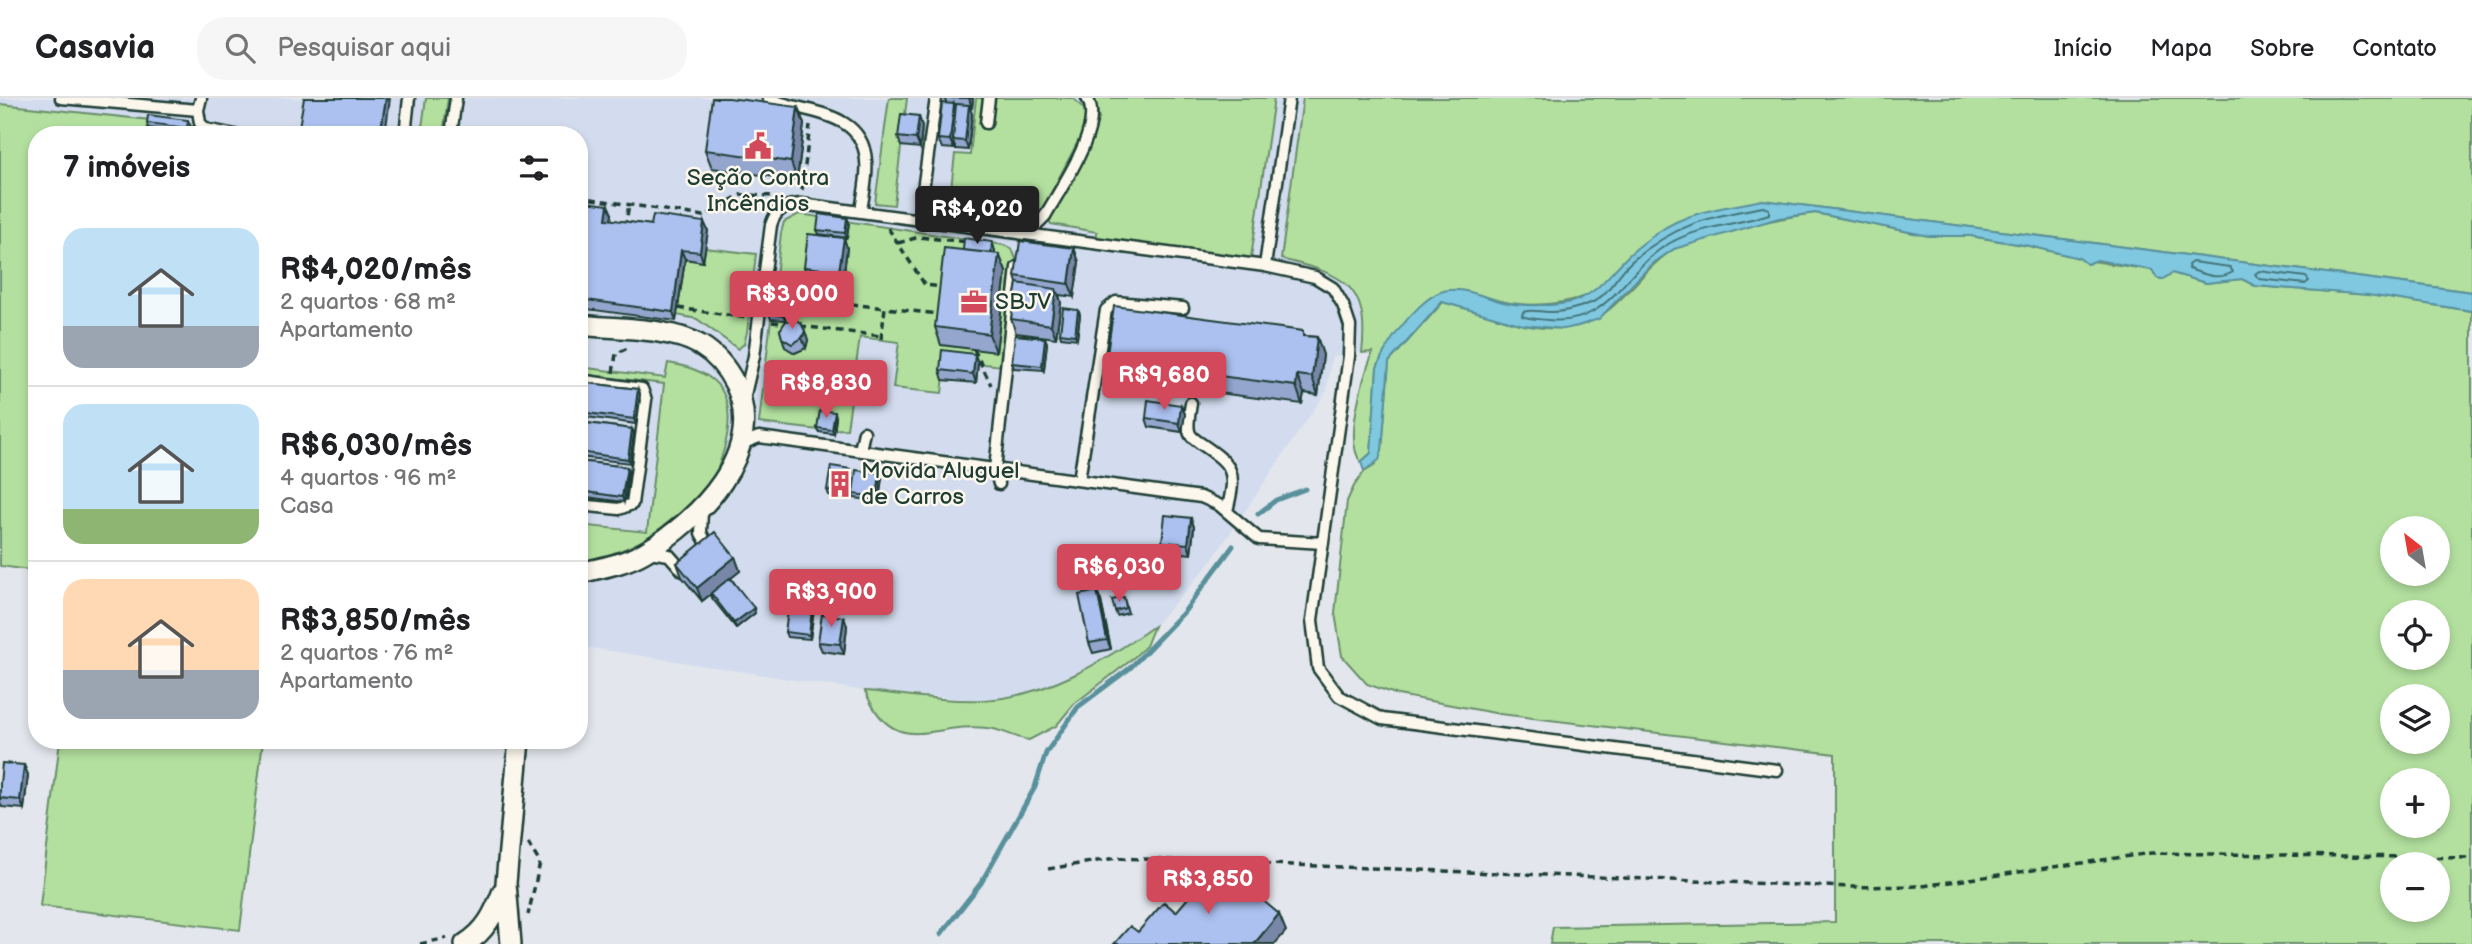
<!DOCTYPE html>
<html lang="pt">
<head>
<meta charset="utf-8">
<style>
  :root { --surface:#fff; --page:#f6f6f6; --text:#202124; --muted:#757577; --line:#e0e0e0; --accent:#d1495b }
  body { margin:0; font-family:"Balsamiq Sans",sans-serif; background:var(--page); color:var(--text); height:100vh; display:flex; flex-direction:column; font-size:26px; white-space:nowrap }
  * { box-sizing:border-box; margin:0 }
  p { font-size:23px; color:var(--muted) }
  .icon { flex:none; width:38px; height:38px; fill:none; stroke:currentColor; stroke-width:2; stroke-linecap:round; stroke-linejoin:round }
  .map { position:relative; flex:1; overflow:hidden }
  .drawer { position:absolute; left:28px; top:28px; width:560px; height:623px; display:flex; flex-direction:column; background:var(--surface); border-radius:28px; box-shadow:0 4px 10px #0003 }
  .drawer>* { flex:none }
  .needle { width:46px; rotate:329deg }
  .fabs { position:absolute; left:2380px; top:418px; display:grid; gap:14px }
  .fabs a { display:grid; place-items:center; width:70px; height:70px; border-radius:50%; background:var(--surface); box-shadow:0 4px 10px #0003; font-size:35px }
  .price { position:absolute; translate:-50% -60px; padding:0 16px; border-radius:7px; background:var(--accent); color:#fff; font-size:23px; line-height:46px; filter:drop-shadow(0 2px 4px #0008) }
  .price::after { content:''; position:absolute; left:50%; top:42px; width:21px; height:16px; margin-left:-10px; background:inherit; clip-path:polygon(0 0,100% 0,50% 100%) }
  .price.active { background:#222; color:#fff }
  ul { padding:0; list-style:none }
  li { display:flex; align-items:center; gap:21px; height:175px; padding:0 35px }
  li+li { border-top:2px solid var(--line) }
  li span { display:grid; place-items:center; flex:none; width:196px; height:140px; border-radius:21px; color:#555 }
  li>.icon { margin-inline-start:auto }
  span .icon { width:84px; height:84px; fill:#fffc; stroke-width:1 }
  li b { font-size:30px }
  h2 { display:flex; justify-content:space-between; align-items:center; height:84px; padding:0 35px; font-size:30px }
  header { display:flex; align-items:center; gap:42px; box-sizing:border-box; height:98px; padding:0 35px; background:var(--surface); border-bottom:2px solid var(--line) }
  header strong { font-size:33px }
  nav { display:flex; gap:38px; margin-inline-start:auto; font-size:24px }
  .search { width:490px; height:63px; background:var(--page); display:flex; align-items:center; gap:18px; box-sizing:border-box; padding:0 24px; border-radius:28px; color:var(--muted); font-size:26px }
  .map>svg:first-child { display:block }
  .built { fill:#d2dcee }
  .green { fill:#b3e09f; stroke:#698e6a; stroke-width:2; fill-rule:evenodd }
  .water { fill:#7fc8e0; stroke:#59909b; stroke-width:2 }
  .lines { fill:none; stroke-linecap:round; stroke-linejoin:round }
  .shore { stroke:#457579; stroke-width:2 }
  .stream { stroke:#59909b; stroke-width:5 }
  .service-casing { stroke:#1f3d34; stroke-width:15 }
  .minor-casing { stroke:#1f3d34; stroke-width:24 }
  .path { stroke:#1f3d34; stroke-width:3.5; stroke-dasharray:7 5; stroke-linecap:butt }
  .service { stroke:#fbf7ec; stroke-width:10 }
  .minor { stroke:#fbf7ec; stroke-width:19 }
  .wall { fill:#94a6ce; stroke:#1f3d34; stroke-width:2 }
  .shaded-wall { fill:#7887a8; stroke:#1f3d34; stroke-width:2 }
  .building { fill:#acc1f0; stroke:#1f3d34; stroke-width:2 }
  .labels { text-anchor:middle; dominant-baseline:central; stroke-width:5; stroke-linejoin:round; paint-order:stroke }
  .poi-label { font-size:23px; fill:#1f3d34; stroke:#fbf7ec; text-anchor:start }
</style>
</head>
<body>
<header>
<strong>Casavia</strong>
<div class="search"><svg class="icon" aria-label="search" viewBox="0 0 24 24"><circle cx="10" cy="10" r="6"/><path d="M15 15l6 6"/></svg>Pesquisar aqui</div>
<nav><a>Início</a><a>Mapa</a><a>Sobre</a><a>Contato</a></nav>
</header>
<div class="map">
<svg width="2472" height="846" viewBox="0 0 2472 846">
  <rect width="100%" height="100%" fill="#e3e7ed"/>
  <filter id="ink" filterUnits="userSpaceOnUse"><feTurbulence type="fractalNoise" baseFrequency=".0143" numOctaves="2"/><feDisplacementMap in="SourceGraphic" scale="14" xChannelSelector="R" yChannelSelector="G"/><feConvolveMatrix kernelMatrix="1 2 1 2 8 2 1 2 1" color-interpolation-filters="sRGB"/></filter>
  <g filter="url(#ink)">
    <path class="built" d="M0,0H2472L1444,153L1374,253L1332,259L1326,294L1207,469L1154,528L1113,556L1061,584L1018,598L982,602L865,593L579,548V37H37V473L0,468Z"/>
    <path class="green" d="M426,0H448L443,37H421Z
      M889,0H907L894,107L875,105Z
      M976,0H1073L1086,13L1082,36L1042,112C1017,132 977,121 948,117L955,56L970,57Z
      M1095,0H1274L1251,160L1097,142V134L1051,126L1049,122L1099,21Z
      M1303,0H2472V194L1762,102L1590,197C1564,206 1538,209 1511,205C1487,202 1461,186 1437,196C1424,201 1411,219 1403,230C1393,242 1382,255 1377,270L1371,355L1361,364C1343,343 1364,277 1373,254L1362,255C1370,185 1342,176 1281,161Z
      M0,6L150,22L149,30L188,35L190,27L209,37H37V473L0,468Z
      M1815,115L1929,138H1971L2029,148L2092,163L2152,172L2157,180L2163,181L2172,175L2206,185L2242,181L2256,188L2371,197L2472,213V846H1550L1553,829L1835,824V656L1500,616L1398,597L1367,586L1342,558L1335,515L1347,403L1354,388L1364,374L1374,368L1382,352L1389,264L1443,204C1454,202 1467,209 1478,213C1508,224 1545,236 1577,228C1617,219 1638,174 1671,153C1698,135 1781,120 1815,115ZM2392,430H2438V476H2392ZM2392,514H2438V560H2392ZM2392,598H2438V644H2392ZM2392,682H2438V728H2392ZM2392,766H2438V812H2392Z
      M799,116L1004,147L1012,151L1016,161L1003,268L946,262L942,295L893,290L899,244L860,239L847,331L819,332L759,325L781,135L784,124Z
      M705,150L756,156L747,234L744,246L738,251L697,221L677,217L685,161L703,163Z
      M668,265C721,273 738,299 724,351C719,369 713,385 700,399C667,433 626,456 579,464V427L647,434L664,286L579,276V269L665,280Z
      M1154,528L1146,548L1130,563L1074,606L1056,628L1029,642C1015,640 1001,631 987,630C933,623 895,663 865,593C904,596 945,604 984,602C1048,598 1103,564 1154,528Z
      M60,642H263L240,832L40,808Z"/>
    <path class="water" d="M1763,102L2472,194V213L2368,197L2255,188L2242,181L2206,185L2172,175L2163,181L2157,180L2152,172L2097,162L2087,166L2079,160L2029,148L1971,138H1929L1815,115L1779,120L1674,151L1652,166L1599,221L1578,228L1564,231L1523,227L1442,204L1389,264L1382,352L1379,362L1364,373L1361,364L1371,355L1377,270C1386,245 1413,209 1436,196C1459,184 1485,201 1508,205C1523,208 1557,208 1571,204C1597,196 1606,180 1624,162C1633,152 1646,143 1657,135C1687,113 1727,109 1763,102Z"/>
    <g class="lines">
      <path class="shore" d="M1763,109L1769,111V116C1737,127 1700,128 1670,145C1623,171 1611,229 1548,222C1539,221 1529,221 1522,218L1523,214C1532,211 1540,214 1549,214C1563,215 1578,210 1591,205C1609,197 1617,176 1632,163C1674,127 1710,118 1763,109Z
        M2192,164L2230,169L2233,174C2218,183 2204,176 2189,171L2188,167Z
        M2259,173L2306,179L2309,183L2305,186L2259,181L2255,176Z"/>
      <path class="stream" d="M1258,416L1276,402L1305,391
        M941,836L981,785L1035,689L1046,655L1078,609L1130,570L1184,514L1233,448"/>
      <defs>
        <path id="service" d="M61,0L198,12L200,25L206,31L235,37
          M768,0C803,16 863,11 866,63C868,79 863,97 861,113
          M198,12L201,0
          M986,25L989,0
          M405,37L409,0
          M451,37L456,0
          M919,120L936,0
          M1022,134L1036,127L1045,118C1060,91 1105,28 1087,0
          M1265,168L1289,0
          M579,282L642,291L646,302L632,406L619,411L579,407
          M744,301L754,258L771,127C776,111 785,107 801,106L1265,168L1315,179L1333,190L1343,207L1350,228L1349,258L1312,522L1318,570L1339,598L1382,621L1777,672
          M1191,305C1190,314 1187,325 1189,333C1190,339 1196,342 1200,345C1234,368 1237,373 1227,413
          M741,346L759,339L1201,399L1219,407L1259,441L1323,445
          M860,352L864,334
          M1079,382L1106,212L1116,204L1183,210
          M999,386L995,371L1017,169
          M702,413L701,435L710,451
          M649,454L669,457L683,473"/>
        <path id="minor" d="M579,227C614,231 670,229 700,247C715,256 727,270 735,286C768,354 699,422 645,454C625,466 601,470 579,475
          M465,846C486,833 494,816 503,793
          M511,846L506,785L519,642"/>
      </defs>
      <use href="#service" class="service-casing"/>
      <use href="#minor" class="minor-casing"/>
      <path class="path" d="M802,92L810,27
        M579,99L704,118L740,97L776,98
        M625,129L629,107
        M888,130L925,187L943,189
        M898,145L919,139L968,144
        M851,206L885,210
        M678,210L748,220
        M772,224L789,226
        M800,228L881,238
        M881,241L885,210L939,216
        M974,251L991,287
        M613,275L616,256L629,249
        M528,745L540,765L528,817
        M1048,771L1116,760L1849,789L1922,788L2151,755L2472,760
        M420,846L447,840"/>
      <use href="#service" class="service"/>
      <use href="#minor" class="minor"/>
    </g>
    <path class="wall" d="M945,0H973L972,10L969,9L972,16L968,52L956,51L954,47V51L942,50L938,41L946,5Z
      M798,9L804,26L797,82L712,70L705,52Z
      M188,22L190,27L189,35L148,30L147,25Z
      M922,28L920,50L901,48L898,39Z
      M579,103L612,116L611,122L651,127L704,124L708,133L703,164L685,161L676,223L579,210Z
      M847,120L849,124L847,140L819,136L817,132Z
      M844,140L847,150L843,182L807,178L804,169Z
      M992,144L995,153V156H999L1006,174L996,254L941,247L935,229Z
      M1074,150L1079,164L1074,199L1059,197L1061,204L1056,240L1016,235L1011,221L1017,185L1015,178Z
      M849,185L852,194L850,209L792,202L788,192Z
      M787,212L785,222L771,221L769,216Z
      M1078,212L1080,217L1077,241L1061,239L1060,235Z
      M780,232L808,242L806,250L795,255L785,249Z
      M1305,238L1317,239L1323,257L1318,297L1304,295L1302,306L1113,281L1106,263Z
      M1045,240L1047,245L1044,272L1014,270L1012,265Z
      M978,265L976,285L943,282L940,272Z
      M579,284L638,291L640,296L636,326L579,318Z
      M1181,307L1185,316L1182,334L1149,329L1146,320Z
      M836,319L834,336L819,334L817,330Z
      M579,324L632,331L634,335L630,365L579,359Z
      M579,363L627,369L628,374L624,404L579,398Z
      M880,375L882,379L879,403L854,400L853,396Z
      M852,376L848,400L829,397L827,392Z
      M1191,420L1194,429L1191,456L1165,453L1162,444Z
      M735,459L740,473L731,480L755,515L736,530L712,500L711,496L702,503L682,479L677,465Z
      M816,478L818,483L810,541L787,539L785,534Z
      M1097,493L1101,503L1111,551L1093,555L1089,545Z
      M1112,502L1125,504L1128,515L1117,518Z
      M847,528L844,556L822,553L818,544Z
      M24,667L28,677L24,711L2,709L0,704V686Z"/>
    <path class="shaded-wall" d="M386,0H390L385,37H380Z
      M969,0H973L972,10Z
      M954,6L958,15L953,42L954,47V51L950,42Z
      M969,7L972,16L968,52L965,43Z
      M798,9L804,26L797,82L791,64Z
      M919,18L922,28L920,50L916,41Z
      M608,107L612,116L610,131L606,121Z
      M847,120L849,124L847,140L845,135Z
      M704,124L708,133L703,164L700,154Z
      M844,140L847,150L843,182L839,173Z
      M992,144L995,153L993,171L990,162Z
      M1074,150L1079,164L1074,199L1069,186Z
      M681,152L685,161L676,223L673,214Z
      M999,156L1006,174L996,254L989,236Z
      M849,185L852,194L850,209L847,200Z
      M1056,191L1061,204L1056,240L1051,227Z
      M785,207L787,212L785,222L784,218Z
      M1078,212L1080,217L1077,241L1075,237Z
      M805,233L808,242L806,250L802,240Z
      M1317,239L1323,257L1318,297L1312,279Z
      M1045,240L1047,245L1044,272L1042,268Z
      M975,256L978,265L976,285L973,276Z
      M1297,277L1304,295L1302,306L1296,288Z
      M638,291L640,296L636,326L634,321Z
      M1181,307L1185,316L1182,334L1179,325Z
      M835,314L836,319L834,336L832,332Z
      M632,331L634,335L630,365L628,361Z
      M627,369L628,374L624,404L622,399Z
      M851,371L852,376L848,400L847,395Z
      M880,375L882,379L879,403L877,399Z
      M1191,420L1194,429L1191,456L1188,446Z
      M735,459L740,473L702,503L697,490Z
      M816,478L818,483L810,541L809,537Z
      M1097,493L1101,503L1111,551L1107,542Z
      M754,510L755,515L736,530L734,525Z
      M844,519L847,528L844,556L840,546Z
      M24,667L28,677L24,711L20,702Z
      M1279,816L1286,833L1275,846H1254Z"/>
    <path class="building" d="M304,0H386L380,37H308L298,35Z
      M712,0H729L798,9L791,64L705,52Z
      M942,5L954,6L950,42L938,41Z
      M956,6L969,7L965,43L953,42Z
      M901,16L919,18L916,41L898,39Z
      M148,17L188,22L187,30L147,25Z
      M209,33L218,37H208Z
      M579,103L608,107L606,121L651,127L653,117L704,124L700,154L681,152L673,214L579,201Z
      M819,116L847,120L845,135L817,132Z
      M808,136L844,140L839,173L804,169Z
      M964,140L992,144L991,155L963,152Z
      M1020,143L1074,150L1069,186L1015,178Z
      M944,150L999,156L989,236L935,229Z
      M790,177L849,185L847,200L788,192Z
      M1017,185L1056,191L1051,227L1011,221Z
      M770,205L785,207L784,218L769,216Z
      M1114,208L1303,233V238L1317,239L1312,279L1297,277L1296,288L1106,263Z
      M1063,210L1078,212L1075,237L1060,235Z
      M794,221L801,225L805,233L802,240L792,246L782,240L780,232L786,223Z
      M1015,237L1045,240L1042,268L1012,265Z
      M942,252L975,256L973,276L940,272Z
      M579,284L638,291L634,321L579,314Z
      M1148,302L1181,307L1179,325L1146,320Z
      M820,312L835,314L832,332L817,330Z
      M579,324L632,331L628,361L579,354Z
      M579,363L627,369L622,399L579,393Z
      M831,368L851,371L847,395L827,392Z
      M856,372L880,375L877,399L853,396Z
      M1165,417L1191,420L1188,446L1162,444Z
      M715,434L735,459L697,490L677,465Z
      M793,475L816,478L809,537L785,534Z
      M730,480L754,510L734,525L711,495Z
      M1097,493L1107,542L1089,545L1079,497Z
      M1124,499L1126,510L1115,513L1112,502Z
      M822,516L844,519L840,546L818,544Z
      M2,665L24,667L20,702L0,700V686Z
      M1218,765L1279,816L1254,846H1114L1130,828L1138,834L1164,804L1176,814Z"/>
  </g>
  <defs>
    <symbol id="civic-bare" viewBox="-9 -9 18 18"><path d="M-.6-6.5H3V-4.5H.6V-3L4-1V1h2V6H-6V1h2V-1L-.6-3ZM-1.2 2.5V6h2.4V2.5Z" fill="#d1495b" stroke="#fbf7ec" stroke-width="2.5" paint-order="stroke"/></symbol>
    <symbol id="office-bare" viewBox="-9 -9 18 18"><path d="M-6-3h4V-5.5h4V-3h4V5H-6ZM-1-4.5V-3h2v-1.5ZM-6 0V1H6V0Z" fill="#d1495b" stroke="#fbf7ec" stroke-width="2.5" paint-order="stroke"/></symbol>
    <symbol id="building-bare" viewBox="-9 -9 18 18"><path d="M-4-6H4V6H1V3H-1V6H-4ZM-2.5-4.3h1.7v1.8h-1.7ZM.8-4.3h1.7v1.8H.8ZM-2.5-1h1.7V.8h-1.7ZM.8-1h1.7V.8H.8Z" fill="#d1495b" stroke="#fbf7ec" stroke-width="2.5" paint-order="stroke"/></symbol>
  </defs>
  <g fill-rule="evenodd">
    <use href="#civic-bare" x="739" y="29" width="38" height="38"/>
    <use href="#office-bare" x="955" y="185" width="38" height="38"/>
    <use href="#building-bare" x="821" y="367" width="38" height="38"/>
  </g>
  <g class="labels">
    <g class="poi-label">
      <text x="758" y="80" text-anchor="middle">Seção Contra<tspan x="758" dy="26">Incêndios</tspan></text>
      <text x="995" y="204">SBJV</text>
      <text x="861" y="373">Movida Aluguel<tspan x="861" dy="26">de Carros</tspan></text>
    </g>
  </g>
</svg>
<div class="fabs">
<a><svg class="needle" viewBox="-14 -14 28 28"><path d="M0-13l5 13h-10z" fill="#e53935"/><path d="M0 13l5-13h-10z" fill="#757577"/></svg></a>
<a><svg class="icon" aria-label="locate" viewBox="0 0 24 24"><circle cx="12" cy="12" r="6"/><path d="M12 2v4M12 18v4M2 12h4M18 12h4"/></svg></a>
<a><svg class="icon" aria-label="layers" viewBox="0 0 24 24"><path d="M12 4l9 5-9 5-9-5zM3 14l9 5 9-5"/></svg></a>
<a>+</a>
<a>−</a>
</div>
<b class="price active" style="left:977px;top:148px">R$4,020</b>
<b class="price" style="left:792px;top:233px">R$3,000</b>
<b class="price" style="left:1164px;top:314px">R$9,680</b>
<b class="price" style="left:826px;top:322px">R$8,830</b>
<b class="price" style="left:1119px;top:506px">R$6,030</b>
<b class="price" style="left:831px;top:531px">R$3,900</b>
<b class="price" style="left:1208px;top:818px">R$3,850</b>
<section class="drawer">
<h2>7 imóveis<svg class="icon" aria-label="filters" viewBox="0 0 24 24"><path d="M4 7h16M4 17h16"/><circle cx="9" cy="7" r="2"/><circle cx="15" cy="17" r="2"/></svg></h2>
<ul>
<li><span style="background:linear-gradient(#bfe0f5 70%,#9aa5b1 0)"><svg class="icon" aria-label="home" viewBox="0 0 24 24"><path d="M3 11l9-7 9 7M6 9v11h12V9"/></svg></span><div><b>R$4,020/mês</b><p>2 quartos · 68 m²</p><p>Apartamento</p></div></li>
<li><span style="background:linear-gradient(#bfe0f5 75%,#8fb573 0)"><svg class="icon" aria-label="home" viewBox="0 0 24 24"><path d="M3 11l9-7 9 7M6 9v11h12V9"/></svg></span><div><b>R$6,030/mês</b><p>4 quartos · 96 m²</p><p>Casa</p></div></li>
<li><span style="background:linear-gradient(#ffd9b3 65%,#9aa5b1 0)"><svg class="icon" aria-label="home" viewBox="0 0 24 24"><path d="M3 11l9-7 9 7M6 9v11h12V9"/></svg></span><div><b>R$3,850/mês</b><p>2 quartos · 76 m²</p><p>Apartamento</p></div></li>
</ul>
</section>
</div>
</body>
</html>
